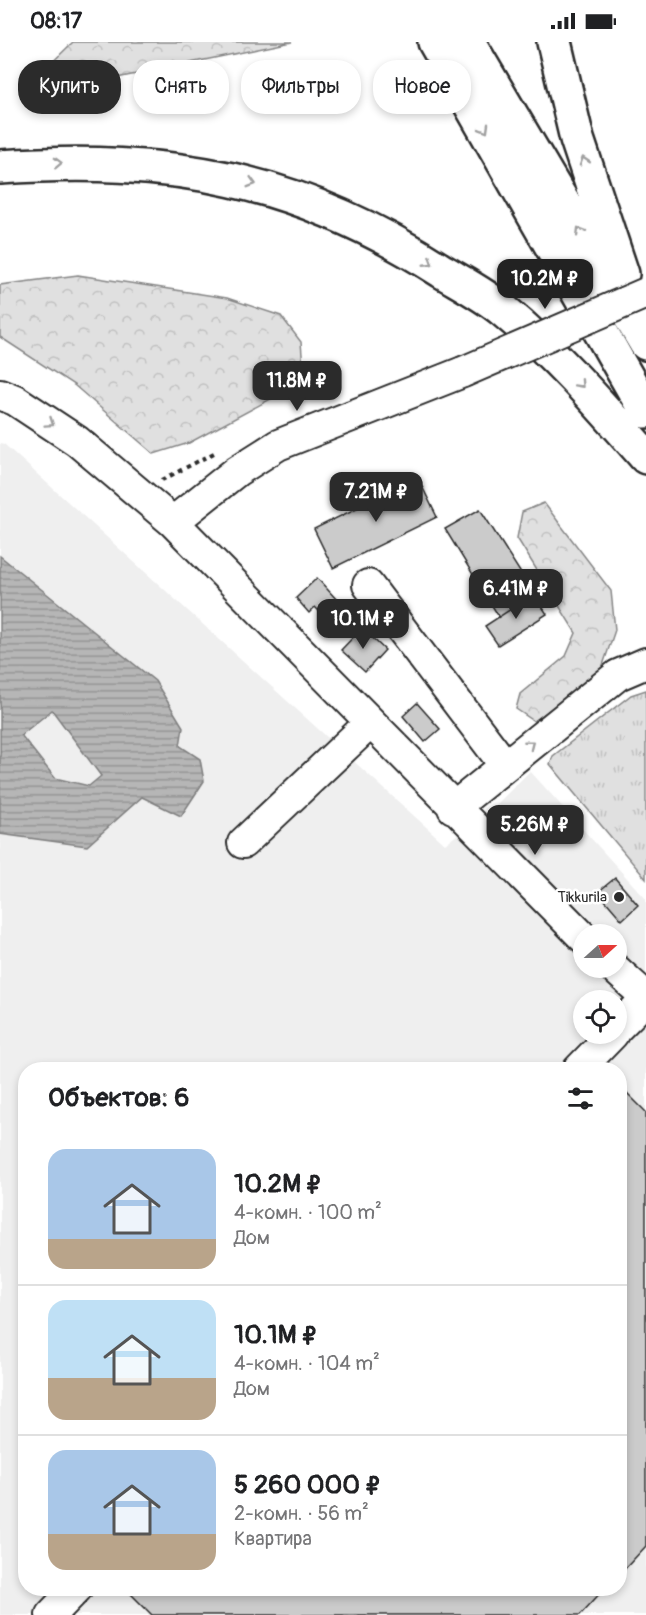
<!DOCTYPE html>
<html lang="ru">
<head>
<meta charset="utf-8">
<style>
  :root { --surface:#fff; --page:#f2f2f2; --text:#202124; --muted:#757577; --line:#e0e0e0; --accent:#2b2b2b }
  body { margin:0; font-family:Pangolin,sans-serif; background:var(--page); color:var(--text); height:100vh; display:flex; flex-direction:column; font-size:22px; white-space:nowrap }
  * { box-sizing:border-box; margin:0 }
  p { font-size:20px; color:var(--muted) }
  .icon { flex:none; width:33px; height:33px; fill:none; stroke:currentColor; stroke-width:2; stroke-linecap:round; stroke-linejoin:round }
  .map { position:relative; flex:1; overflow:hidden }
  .panel { position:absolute; left:18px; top:1020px; width:609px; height:534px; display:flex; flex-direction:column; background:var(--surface); border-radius:24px; box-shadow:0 3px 9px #0003 }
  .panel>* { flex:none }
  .hud { position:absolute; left:18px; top:18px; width:610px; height:54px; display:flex; gap:12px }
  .needle { width:39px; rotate:69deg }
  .tools { position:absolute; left:573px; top:882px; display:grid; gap:12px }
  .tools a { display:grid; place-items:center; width:54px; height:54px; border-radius:50%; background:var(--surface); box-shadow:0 3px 9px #0003; font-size:30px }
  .price { position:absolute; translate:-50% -51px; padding:0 14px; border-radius:12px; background:var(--accent); color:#fff; font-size:20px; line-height:39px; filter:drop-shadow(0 2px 3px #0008) }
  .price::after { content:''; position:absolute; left:50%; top:36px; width:18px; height:14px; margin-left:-9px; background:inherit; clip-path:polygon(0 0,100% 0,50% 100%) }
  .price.selected { background:#222; color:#fff }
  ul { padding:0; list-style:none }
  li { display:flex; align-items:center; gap:18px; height:150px; padding:0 30px }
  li+li { border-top:2px solid var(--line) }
  li span { display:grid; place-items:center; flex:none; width:168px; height:120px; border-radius:18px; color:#555 }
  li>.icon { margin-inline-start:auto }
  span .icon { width:72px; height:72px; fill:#fffc; stroke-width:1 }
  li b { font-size:26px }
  h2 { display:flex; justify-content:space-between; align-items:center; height:72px; padding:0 30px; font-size:26px }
  .chip { padding:0 21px; border-radius:24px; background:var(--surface); box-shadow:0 3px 9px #0003; font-size:21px; line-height:54px }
  .chip.selected { background:var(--accent); color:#fff }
  .status { display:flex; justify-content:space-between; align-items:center; height:42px; padding:0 30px; background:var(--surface); direction:ltr }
  .status svg { height:16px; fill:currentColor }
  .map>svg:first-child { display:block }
  .built { fill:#efefef; fill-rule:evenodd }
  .grass { fill:url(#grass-tufts); stroke:#868686; stroke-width:1.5 }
  .forest { fill:url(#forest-crowns); stroke:#868686; stroke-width:1.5 }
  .water { fill:url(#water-rules); stroke:#7e7e7e; stroke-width:1.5; fill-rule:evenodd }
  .building { fill:#cbcbcb; stroke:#2b2b2b; stroke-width:1.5 }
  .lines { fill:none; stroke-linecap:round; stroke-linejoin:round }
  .minor-casing { stroke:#2b2b2b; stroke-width:34 }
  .major-casing { stroke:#2b2b2b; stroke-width:38 }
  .path { stroke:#2b2b2b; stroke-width:4; stroke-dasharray:4.5 4.5; stroke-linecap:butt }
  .minor { stroke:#fff; stroke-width:30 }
  .major { stroke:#fff; stroke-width:33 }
  .minor-bridge-casing { stroke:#2b2b2b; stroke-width:34; stroke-linecap:butt }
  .minor-bridge { stroke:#fff; stroke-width:30 }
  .oneway { stroke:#a0a0a0 }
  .poi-dot { fill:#2b2b2b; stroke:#fff; stroke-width:2 }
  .labels { text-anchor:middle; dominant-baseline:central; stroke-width:5; stroke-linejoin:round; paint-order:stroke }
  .poi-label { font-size:15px; fill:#2b2b2b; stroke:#fff; text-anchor:end }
</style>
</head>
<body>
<div class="status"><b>08:17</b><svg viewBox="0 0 49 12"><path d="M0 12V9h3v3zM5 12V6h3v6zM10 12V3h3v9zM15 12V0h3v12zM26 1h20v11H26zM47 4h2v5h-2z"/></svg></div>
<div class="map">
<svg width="646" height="1573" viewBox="0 0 646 1573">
  <defs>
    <pattern id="grass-tufts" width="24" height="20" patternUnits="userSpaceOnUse" patternTransform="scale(1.5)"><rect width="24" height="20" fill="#e0e0e0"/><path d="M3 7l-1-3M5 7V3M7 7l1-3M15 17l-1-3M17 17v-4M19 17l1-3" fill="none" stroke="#c0c0c0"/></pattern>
    <pattern id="forest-crowns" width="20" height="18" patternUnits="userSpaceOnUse" patternTransform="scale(1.5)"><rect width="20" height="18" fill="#e0e0e0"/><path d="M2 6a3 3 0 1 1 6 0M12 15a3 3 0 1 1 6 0" fill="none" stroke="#c0c0c0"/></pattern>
    <pattern id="water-rules" width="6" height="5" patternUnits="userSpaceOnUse" patternTransform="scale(1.5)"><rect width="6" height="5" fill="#b6b6b6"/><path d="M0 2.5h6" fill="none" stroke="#949494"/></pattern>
  </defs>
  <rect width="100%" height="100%" fill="#fff"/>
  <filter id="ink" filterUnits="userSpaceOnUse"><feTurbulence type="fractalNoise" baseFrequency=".0167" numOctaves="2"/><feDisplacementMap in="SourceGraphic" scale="12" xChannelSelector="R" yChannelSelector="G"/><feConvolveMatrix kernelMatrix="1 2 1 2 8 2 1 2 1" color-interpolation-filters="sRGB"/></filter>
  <g filter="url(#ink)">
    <path class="built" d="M0,401L4,402L445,802L498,761L530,729L646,857V1573H0ZM584,892H616V926H584ZM584,958H616V992H584ZM26,1028H620V1546H26Z"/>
    <path class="grass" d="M646,648V837L550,722L553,714L631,653Z"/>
    <path class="forest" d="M73,0H292L29,54V43Z
      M78,233L227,256L281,274L301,300L304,339L189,401L154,412L74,343L0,295V243Z
      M544,461L611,549L615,588L600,632L534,679L516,667L520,652L566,614L576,591L517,496L522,470Z"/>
    <path class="water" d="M0,514L155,639L183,685L180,704L200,717L204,739L181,774L142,755L87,804L0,792ZM52,668L101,734L89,744L55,736L21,693Z"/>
    <path class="building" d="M418,436L437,475L333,526L314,487Z
      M480,467L534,552L499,575L445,487Z
      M317,536L338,559L323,573L315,565L309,571L296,556Z
      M534,552L547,572L498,603L485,584Z
      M362,586L385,608L365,630L341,608Z
      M417,661L440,687L425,700L403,674Z
      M615,836L638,863L622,878L598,850Z
      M620,1044L646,1070V1504L620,1532Z
      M125,1546H605L580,1573H152Z"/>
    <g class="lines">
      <defs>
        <path id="minor" d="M0,352L15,358L77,399L173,480L584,896
          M173,480L237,429L278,403L463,330
          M368,543L504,722
          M453,766L618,633L646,621
          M243,801L370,681
          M614,926L646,955
          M616,987L646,957
          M578,1028L613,992
          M51,1573L77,1546"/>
        <path id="major" d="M435,0L646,369
          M468,0L646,301
          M554,0L577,97L622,232
          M0,125C171,114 296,135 442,229C462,241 485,253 503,268C556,312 601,364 646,415"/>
      </defs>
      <use href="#minor" class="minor-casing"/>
      <use href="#major" class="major-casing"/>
      <path class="path" d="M162,438L214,411"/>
      <use href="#minor" class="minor"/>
      <use href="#major" class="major"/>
      <defs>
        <path id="minor-bridge" d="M463,330L646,251"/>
      </defs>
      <use href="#minor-bridge" class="minor-bridge-casing"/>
      <use href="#minor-bridge" class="minor-bridge"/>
    </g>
    <defs><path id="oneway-chevron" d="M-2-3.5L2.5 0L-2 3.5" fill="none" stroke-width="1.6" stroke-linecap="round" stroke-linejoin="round" transform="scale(1.5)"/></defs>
    <g class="oneway">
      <use href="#oneway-chevron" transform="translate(485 87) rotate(60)"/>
      <use href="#oneway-chevron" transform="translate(584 119) rotate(-108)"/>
      <use href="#oneway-chevron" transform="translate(58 121) rotate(-2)"/>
      <use href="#oneway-chevron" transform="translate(252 141) rotate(16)"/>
      <use href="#oneway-chevron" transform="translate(580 189) rotate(-121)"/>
      <use href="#oneway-chevron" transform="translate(429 220) rotate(33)"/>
      <use href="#oneway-chevron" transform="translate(580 342) rotate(47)"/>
      <use href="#oneway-chevron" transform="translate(50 381) rotate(34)"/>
      <use href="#oneway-chevron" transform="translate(530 702) rotate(-38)"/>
    </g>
  </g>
  <circle class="poi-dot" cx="619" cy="855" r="6"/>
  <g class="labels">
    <g class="poi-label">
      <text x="607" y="855">Tikkurila</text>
    </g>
  </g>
</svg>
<div class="tools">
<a><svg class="needle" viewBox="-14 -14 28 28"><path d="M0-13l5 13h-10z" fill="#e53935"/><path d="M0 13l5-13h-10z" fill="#757577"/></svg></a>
<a><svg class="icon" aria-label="locate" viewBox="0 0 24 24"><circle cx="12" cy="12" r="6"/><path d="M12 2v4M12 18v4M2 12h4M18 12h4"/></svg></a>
</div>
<b class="price selected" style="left:545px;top:268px">10.2M ₽</b>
<b class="price" style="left:297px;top:370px">11.8M ₽</b>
<b class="price" style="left:376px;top:481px">7.21M ₽</b>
<b class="price" style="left:516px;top:578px">6.41M ₽</b>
<b class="price" style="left:363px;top:608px">10.1M ₽</b>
<b class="price" style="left:535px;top:814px">5.26M ₽</b>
<div class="hud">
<a class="chip selected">Купить</a>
<a class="chip">Снять</a>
<a class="chip">Фильтры</a>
<a class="chip">Новое</a>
</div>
<section class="panel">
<h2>Объектов: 6<svg class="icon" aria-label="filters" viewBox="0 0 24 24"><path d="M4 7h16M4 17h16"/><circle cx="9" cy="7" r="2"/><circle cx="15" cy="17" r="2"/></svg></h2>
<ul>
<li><span style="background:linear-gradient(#a9c7e8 75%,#b9a48a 0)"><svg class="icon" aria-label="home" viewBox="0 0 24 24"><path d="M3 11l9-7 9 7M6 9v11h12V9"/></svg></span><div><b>10.2M ₽</b><p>4-комн. · 100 m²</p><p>Дом</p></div></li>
<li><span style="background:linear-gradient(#bfe0f5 65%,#b9a48a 0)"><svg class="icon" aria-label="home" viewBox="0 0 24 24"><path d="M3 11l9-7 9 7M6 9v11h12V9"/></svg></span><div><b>10.1M ₽</b><p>4-комн. · 104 m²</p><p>Дом</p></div></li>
<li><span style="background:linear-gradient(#a9c7e8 70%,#b9a48a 0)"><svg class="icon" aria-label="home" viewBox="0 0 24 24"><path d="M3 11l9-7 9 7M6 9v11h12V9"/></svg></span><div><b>5 260 000 ₽</b><p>2-комн. · 56 m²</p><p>Квартира</p></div></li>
</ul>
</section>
</div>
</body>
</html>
